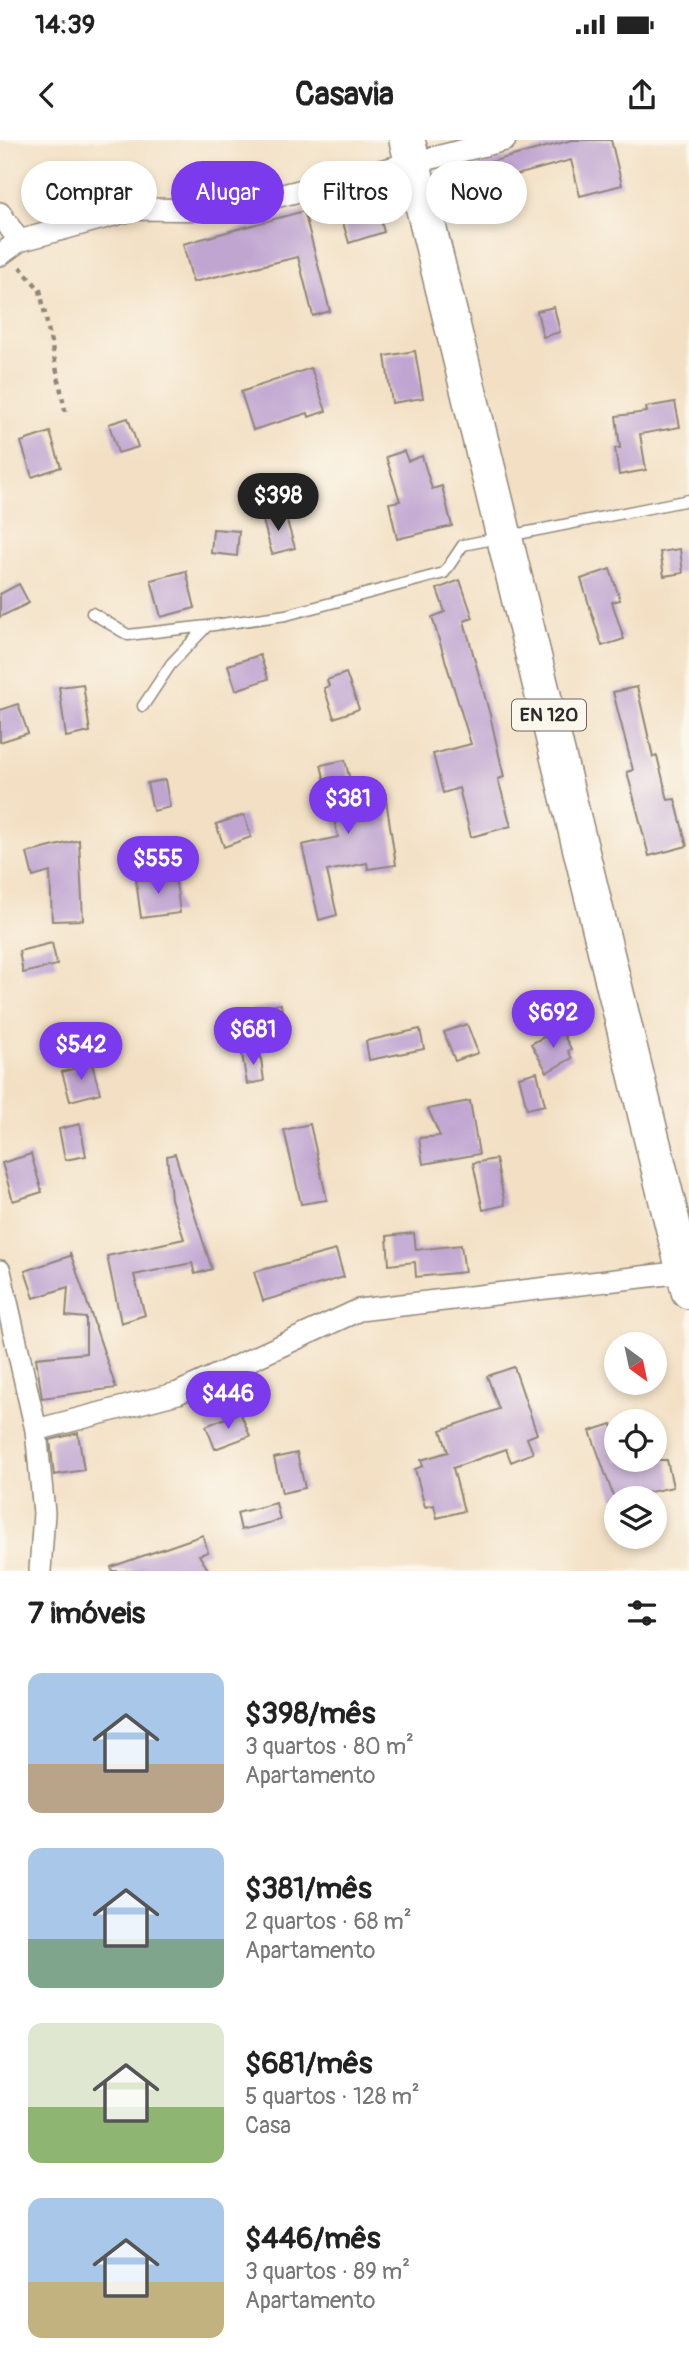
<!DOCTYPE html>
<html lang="pt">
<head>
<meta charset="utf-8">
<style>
  :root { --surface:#fff; --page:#f6f6f6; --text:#222; --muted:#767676; --accent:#7c3aed }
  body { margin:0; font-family:Pangolin,sans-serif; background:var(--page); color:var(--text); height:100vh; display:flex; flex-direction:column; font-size:26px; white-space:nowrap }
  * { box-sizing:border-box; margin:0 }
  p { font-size:23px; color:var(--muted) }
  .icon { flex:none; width:38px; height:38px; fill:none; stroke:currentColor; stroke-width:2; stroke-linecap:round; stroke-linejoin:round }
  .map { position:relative; height:1431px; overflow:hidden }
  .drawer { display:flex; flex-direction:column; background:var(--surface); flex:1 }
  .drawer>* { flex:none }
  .guide { position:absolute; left:21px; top:21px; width:648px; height:63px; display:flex; gap:14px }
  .needle { width:46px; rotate:147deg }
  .fabs { position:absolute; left:604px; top:1192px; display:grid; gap:14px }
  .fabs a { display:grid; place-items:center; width:63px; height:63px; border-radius:50%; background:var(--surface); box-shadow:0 4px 10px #0003; font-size:35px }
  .price { position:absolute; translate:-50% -60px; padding:0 16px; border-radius:24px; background:var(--accent); color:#fff; font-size:23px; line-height:46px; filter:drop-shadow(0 2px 4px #0008) }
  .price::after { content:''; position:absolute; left:50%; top:42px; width:21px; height:16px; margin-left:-10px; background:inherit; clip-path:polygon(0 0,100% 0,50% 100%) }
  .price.active { background:#222; color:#fff }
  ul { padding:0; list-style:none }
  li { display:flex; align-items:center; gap:21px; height:175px; padding:0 28px }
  li span { display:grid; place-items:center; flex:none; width:196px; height:140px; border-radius:14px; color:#555 }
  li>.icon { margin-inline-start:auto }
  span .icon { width:84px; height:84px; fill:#fffc; stroke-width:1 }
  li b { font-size:30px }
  h2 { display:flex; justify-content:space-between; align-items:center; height:84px; padding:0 28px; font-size:30px }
  .tag { padding:0 24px; border-radius:32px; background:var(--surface); box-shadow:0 4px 10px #0003; font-size:24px; line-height:63px }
  .tag.active { background:var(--accent); color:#fff }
  .status { display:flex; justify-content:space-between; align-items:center; height:49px; padding:0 35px; background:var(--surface); direction:ltr }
  .status svg { height:19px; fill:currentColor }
  header { display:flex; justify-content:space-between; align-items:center; height:91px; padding:0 28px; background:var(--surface); font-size:32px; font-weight:700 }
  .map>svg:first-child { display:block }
  .building { fill:#c0a5d1 }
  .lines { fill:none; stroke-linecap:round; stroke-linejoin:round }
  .lane-casing { stroke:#8f8678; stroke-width:13 }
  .street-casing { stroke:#8f8678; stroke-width:24 }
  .primary-casing { stroke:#8f8678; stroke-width:38 }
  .path { stroke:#8f8678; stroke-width:4.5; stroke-dasharray:5 5; stroke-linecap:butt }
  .lane { stroke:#fff; stroke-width:10 }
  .street { stroke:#fff; stroke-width:21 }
  .primary { stroke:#fff; stroke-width:35 }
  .labels { text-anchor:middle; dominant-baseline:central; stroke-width:5; stroke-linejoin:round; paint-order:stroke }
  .shield { fill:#fbf7ec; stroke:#696865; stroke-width:2 }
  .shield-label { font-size:19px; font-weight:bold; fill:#2b2b2b }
</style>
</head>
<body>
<div class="status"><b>14:39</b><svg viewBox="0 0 49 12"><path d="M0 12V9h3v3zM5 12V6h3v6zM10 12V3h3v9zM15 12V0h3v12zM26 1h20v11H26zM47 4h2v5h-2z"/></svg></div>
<header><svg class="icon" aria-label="back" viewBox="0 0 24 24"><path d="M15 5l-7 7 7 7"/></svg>Casavia<svg class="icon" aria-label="share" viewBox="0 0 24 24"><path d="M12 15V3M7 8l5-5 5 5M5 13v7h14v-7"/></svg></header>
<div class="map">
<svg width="689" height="1431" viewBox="0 0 689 1431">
  <rect width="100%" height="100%" fill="#fbf7ec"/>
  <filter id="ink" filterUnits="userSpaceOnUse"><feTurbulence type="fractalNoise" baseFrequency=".0143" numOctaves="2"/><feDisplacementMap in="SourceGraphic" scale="14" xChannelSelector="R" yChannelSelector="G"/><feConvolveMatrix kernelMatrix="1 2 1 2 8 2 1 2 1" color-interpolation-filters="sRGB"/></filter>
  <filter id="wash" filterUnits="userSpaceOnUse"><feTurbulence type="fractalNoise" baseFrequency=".00686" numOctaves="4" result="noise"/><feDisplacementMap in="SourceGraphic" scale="28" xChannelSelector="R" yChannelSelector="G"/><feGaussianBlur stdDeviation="1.57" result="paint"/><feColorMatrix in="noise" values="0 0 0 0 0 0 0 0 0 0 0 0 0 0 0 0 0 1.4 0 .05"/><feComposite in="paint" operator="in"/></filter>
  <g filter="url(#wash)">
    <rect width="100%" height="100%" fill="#f3e0c4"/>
    <g id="blocks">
      <path class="building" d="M572,0H611L622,45L580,56L571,20L484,44L479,25Z
        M373,52L384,92L349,103L337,62Z
        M304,71L330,171L313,176L298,117L193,142L183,104Z
        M554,167L560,192L543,197L537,171Z
        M415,211L423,258L392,263L385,216Z
        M311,228L326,271L309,277L308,273L253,290L241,252Z
        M675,262L680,287L640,294L646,330L619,335L615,308H620L616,276L647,272L646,267Z
        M128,278L138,307L118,313L109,284Z
        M50,292L61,327L32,337L21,302Z
        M404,311L408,321L422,316L432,349L442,346L452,386L397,399L389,363L400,361L386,317Z
        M284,371L295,408L272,414L262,377Z
        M213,389L239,391L237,416L211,413Z
        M680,409L683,433L664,436L660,412Z
        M610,429L620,460L612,462L624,499L602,506L581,439Z
        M186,431L195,468L161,477L151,440Z
        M460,440L473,478L464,481L490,575L504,637L498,639L511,686L471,697L459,648L443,653L433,614L471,604L432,477L445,472L437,449Z
        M19,444L29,463L0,477V454Z
        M260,515L268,539L236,550L228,525Z
        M346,533L359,569L334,578L324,548L329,546L327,540Z
        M83,544L90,592L66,597L59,547Z
        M637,547L653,617L657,616L668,660L675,659L687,706L649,716L627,632L633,630L613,552Z
        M18,564L28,593L0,602V570Z
        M345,620L354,657L385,653L396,725L368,729L367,723L327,731L337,775L319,780L302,705L338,697L321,625Z
        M165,640L170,667L153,671L147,643Z
        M244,675L251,697L224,707L216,684Z
        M79,700L83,780L52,781L50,732L33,737L27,713Z
        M175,734L180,773L141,778L136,740Z
        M52,803L57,825L23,833L19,811Z
        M281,864L286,903L257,907L251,869Z
        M467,884L478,913L455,921L444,892Z
        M560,888L571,909L568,911L572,918L547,932L531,904Z
        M420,889L424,909L369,920L366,901Z
        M260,911L264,941L247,944L242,914Z
        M92,924L100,953L70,961L62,932Z
        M537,932L545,965L527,969L519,937Z
        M470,961L479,1014L423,1024L419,998L440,996L428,969Z
        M80,984L86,1016L65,1020L59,989Z
        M310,984L327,1060L301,1064L284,990Z
        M31,1014L42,1052L13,1061L2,1023Z
        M175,1014L212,1129L195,1134L192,1123L134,1135L145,1175L121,1183L107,1116L184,1099L171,1059L167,1016Z
        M496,1019L505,1065L483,1070L473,1023Z
        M414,1093L416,1110L461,1105L465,1132L416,1137L415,1122L389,1125L387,1096Z
        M336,1110L344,1137L263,1161L254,1132Z
        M70,1112L116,1248L42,1258L36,1218L86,1213V1178L66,1176L68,1147L34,1158L25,1131L70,1116Z
        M514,1227L537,1294L527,1298L533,1313L511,1322L506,1309L453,1328L464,1371L437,1378L434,1365L425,1367L415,1329L423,1326L421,1320L448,1312L441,1290L499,1269L487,1236Z
        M240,1272L250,1296L215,1309L206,1286Z
        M612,1284L616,1297V1320H667L673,1347L645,1353L646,1358H614L590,1291Z
        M78,1293L84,1330L54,1335L50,1300Z
        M297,1313L305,1348L282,1353L274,1318Z
        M276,1363L280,1380L241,1390L237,1373Z
        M203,1395L208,1412L199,1415L209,1431H112L111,1427Z"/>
    </g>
  </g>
  <g filter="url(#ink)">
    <use href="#blocks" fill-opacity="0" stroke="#8f8678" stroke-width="2"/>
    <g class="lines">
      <defs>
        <path id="lane" d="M92,473L128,495L207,486L286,475L444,433L463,405L689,360
          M143,566L171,524L207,486"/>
        <path id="street" d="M0,73L19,101
          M0,115L19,101L136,69L222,70L505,0
          M0,1131L36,1290L178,1253L359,1170L684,1132
          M36,1290L44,1373L40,1431"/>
        <path id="primary" d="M407,0L689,1151"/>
      </defs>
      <use href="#lane" class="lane-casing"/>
      <use href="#street" class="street-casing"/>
      <use href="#primary" class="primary-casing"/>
      <path class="path" d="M20,127L40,150L66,275"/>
      <use href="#lane" class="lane"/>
      <use href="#street" class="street"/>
      <use href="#primary" class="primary"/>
    </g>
  </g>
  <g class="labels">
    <rect class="shield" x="512" y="559.5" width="74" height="31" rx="5"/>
    <g class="shield-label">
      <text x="549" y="575">EN 120</text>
    </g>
  </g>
</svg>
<div class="fabs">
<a><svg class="needle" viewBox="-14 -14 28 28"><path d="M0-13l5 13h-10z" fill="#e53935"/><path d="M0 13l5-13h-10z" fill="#767676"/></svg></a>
<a><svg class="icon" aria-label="locate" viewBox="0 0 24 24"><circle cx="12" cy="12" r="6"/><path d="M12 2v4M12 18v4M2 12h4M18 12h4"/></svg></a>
<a><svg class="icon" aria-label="layers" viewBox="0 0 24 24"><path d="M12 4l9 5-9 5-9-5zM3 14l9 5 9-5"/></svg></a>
</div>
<b class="price active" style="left:278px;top:393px">$398</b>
<b class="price" style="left:348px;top:696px">$381</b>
<b class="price" style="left:158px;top:756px">$555</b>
<b class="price" style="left:553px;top:910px">$692</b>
<b class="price" style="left:253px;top:927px">$681</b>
<b class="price" style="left:81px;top:942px">$542</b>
<b class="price" style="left:228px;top:1291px">$446</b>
<div class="guide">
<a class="tag">Comprar</a>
<a class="tag active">Alugar</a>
<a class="tag">Filtros</a>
<a class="tag">Novo</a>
</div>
</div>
<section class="drawer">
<h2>7 imóveis<svg class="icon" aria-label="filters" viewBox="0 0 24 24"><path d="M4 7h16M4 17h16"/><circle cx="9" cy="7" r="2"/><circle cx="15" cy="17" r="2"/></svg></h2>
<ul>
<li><span style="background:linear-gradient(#a9c7e8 65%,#b9a48a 0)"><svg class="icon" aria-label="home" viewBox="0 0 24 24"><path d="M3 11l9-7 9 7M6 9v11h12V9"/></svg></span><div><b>$398/mês</b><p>3 quartos · 80 m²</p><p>Apartamento</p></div></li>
<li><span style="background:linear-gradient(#a9c7e8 65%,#7fa58c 0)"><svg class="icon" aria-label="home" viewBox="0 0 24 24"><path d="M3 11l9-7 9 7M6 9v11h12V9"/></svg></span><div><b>$381/mês</b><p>2 quartos · 68 m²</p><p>Apartamento</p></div></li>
<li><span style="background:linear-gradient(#dfe7d0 60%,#8fb573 0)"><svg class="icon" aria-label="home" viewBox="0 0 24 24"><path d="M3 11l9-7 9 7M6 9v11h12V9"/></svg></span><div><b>$681/mês</b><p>5 quartos · 128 m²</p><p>Casa</p></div></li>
<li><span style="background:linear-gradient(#a9c7e8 60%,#c2b280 0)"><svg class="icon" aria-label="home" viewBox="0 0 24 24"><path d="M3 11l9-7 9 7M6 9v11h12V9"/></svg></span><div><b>$446/mês</b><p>3 quartos · 89 m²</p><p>Apartamento</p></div></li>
</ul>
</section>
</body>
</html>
